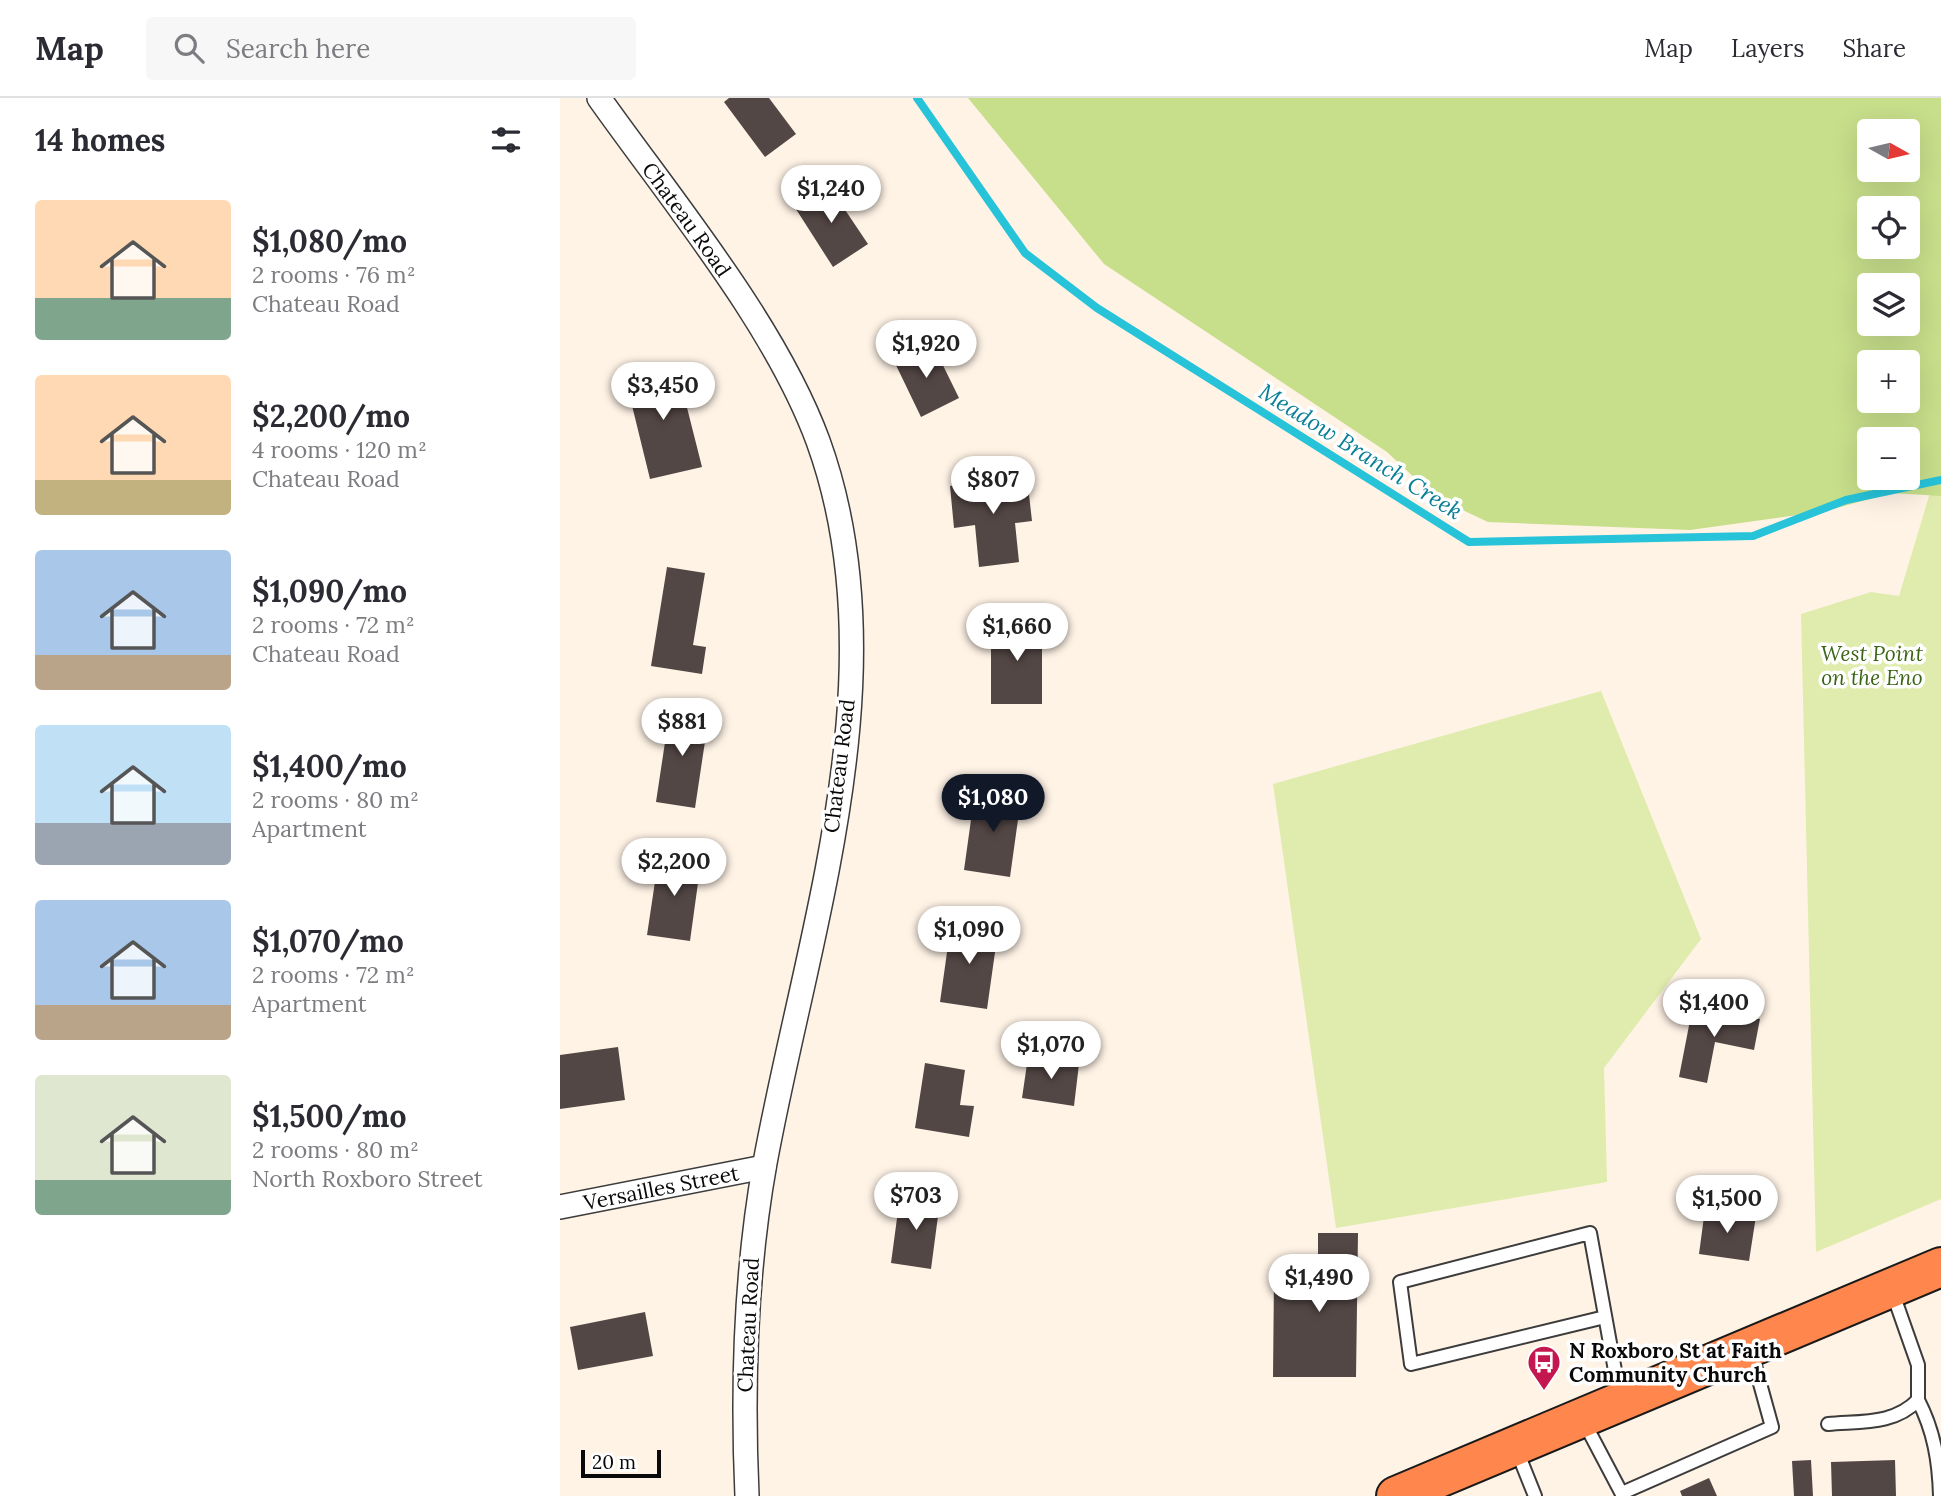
<!DOCTYPE html>
<html lang="en">
<head>
<meta charset="utf-8">
<style>
  :root { --surface:#fff; --page:#f7f7f7; --text:#2b2b33; --muted:#7c7c81; --line:#e1e1e2; --accent:#111827 }
  body { margin:0; font-family:Lora,serif; background:var(--page); color:var(--text); height:100vh; display:flex; flex-direction:column; font-size:26px; white-space:nowrap }
  * { box-sizing:border-box; margin:0 }
  p { font-size:23px; color:var(--muted) }
  .icon { flex:none; width:38px; height:38px; fill:none; stroke:currentColor; stroke-width:2; stroke-linecap:round; stroke-linejoin:round }
  .map { position:relative; flex:1; overflow:hidden }
  .drawer { display:flex; flex-direction:column; background:var(--surface); width:560px }
  .drawer>* { flex:none }
  .needle { width:46px; rotate:98deg }
  .buttons { position:absolute; left:1297px; top:21px; display:grid; gap:14px }
  .buttons a { display:grid; place-items:center; width:63px; height:63px; border-radius:7px; background:var(--surface); box-shadow:0 7px 28px #0002; font-size:35px }
  .scale { position:absolute; left:21px; bottom:18px; width:80px; box-sizing:border-box; padding-left:7px; border:4px solid #090909; border-top:0; font-size:19px; line-height:24px; white-space:nowrap; color:#090909; -webkit-text-stroke:5px #fff; paint-order:stroke }
  .price { position:absolute; translate:-50% -60px; padding:0 16px; border-radius:24px; background:#fff; color:#222; font-size:23px; line-height:46px; filter:drop-shadow(0 2px 4px #0008) }
  .price::after { content:''; position:absolute; left:50%; top:42px; width:21px; height:16px; margin-left:-10px; background:inherit; clip-path:polygon(0 0,100% 0,50% 100%) }
  .price.on { background:var(--accent); color:#fff }
  ul { padding:0; list-style:none }
  li { display:flex; align-items:center; gap:21px; height:175px; padding:0 35px }
  li span { display:grid; place-items:center; flex:none; width:196px; height:140px; border-radius:7px; color:#555 }
  li>.icon { margin-inline-start:auto }
  span .icon { width:84px; height:84px; fill:#fffc; stroke-width:1 }
  li b { font-size:30px }
  h2 { display:flex; justify-content:space-between; align-items:center; height:84px; padding:0 35px; font-size:30px }
  header { display:flex; align-items:center; gap:42px; box-sizing:border-box; height:98px; padding:0 35px; background:var(--surface); border-bottom:2px solid var(--line) }
  header strong { font-size:33px }
  nav { display:flex; gap:38px; margin-inline-start:auto; font-size:24px }
  .search { width:490px; height:63px; background:var(--page); display:flex; align-items:center; gap:18px; box-sizing:border-box; padding:0 24px; border-radius:7px; color:var(--muted); font-size:26px }
  main { display:flex; flex:1; min-height:0 }
  .map>svg:first-child { display:block }
  .green { fill:#dfecad }
  .forest { fill:#c7de8b; fill-rule:evenodd }
  .lines { fill:none; stroke-linecap:round; stroke-linejoin:round }
  .stream { stroke:#26c3d9; stroke-width:8 }
  .building { fill:#534745 }
  .service-casing { stroke:#3c3c3c; stroke-width:16 }
  .minor-casing { stroke:#3c3c3c; stroke-width:26 }
  .trunk-casing { stroke:#1a1a1a; stroke-width:42 }
  .service { stroke:#fff; stroke-width:12 }
  .minor { stroke:#fff; stroke-width:23 }
  .trunk { stroke:#ff864d; stroke-width:38 }
  .labels { text-anchor:middle; dominant-baseline:central; stroke-width:7; stroke-linejoin:round; paint-order:stroke }
  .street-label { font-size:21px; fill:#090909; stroke:#fff }
  .park-label { font-size:21px; font-style:italic; fill:#3c6516; stroke:#fff }
  .poi-label { font-size:21px; font-weight:bold; fill:#090909; stroke:#fff; text-anchor:start }
  .water-label { font-size:23px; font-style:italic; fill:#0b7f95; stroke:#fff }
</style>
</head>
<body>
<header>
<strong>Map</strong>
<div class="search"><svg class="icon" aria-label="search" viewBox="0 0 24 24"><circle cx="10" cy="10" r="6"/><path d="M15 15l6 6"/></svg>Search here</div>
<nav><a>Map</a><a>Layers</a><a>Share</a></nav>
</header>
<main>
<section class="drawer">
<h2>14 homes<svg class="icon" aria-label="filters" viewBox="0 0 24 24"><path d="M4 7h16M4 17h16"/><circle cx="9" cy="7" r="2"/><circle cx="15" cy="17" r="2"/></svg></h2>
<ul>
<li><span style="background:linear-gradient(#ffd9b3 70%,#7fa58c 0)"><svg class="icon" aria-label="home" viewBox="0 0 24 24"><path d="M3 11l9-7 9 7M6 9v11h12V9"/></svg></span><div><b>$1,080/mo</b><p>2 rooms · 76 m²</p><p>Chateau Road</p></div></li>
<li><span style="background:linear-gradient(#ffd9b3 75%,#c2b280 0)"><svg class="icon" aria-label="home" viewBox="0 0 24 24"><path d="M3 11l9-7 9 7M6 9v11h12V9"/></svg></span><div><b>$2,200/mo</b><p>4 rooms · 120 m²</p><p>Chateau Road</p></div></li>
<li><span style="background:linear-gradient(#a9c7e8 75%,#b9a48a 0)"><svg class="icon" aria-label="home" viewBox="0 0 24 24"><path d="M3 11l9-7 9 7M6 9v11h12V9"/></svg></span><div><b>$1,090/mo</b><p>2 rooms · 72 m²</p><p>Chateau Road</p></div></li>
<li><span style="background:linear-gradient(#bfe0f5 70%,#9aa5b1 0)"><svg class="icon" aria-label="home" viewBox="0 0 24 24"><path d="M3 11l9-7 9 7M6 9v11h12V9"/></svg></span><div><b>$1,400/mo</b><p>2 rooms · 80 m²</p><p>Apartment</p></div></li>
<li><span style="background:linear-gradient(#a9c7e8 75%,#b9a48a 0)"><svg class="icon" aria-label="home" viewBox="0 0 24 24"><path d="M3 11l9-7 9 7M6 9v11h12V9"/></svg></span><div><b>$1,070/mo</b><p>2 rooms · 72 m²</p><p>Apartment</p></div></li>
<li><span style="background:linear-gradient(#dfe7d0 75%,#7fa58c 0)"><svg class="icon" aria-label="home" viewBox="0 0 24 24"><path d="M3 11l9-7 9 7M6 9v11h12V9"/></svg></span><div><b>$1,500/mo</b><p>2 rooms · 80 m²</p><p>North Roxboro Street</p></div></li>
</ul>
</section>
<div class="map">
<svg width="1381" height="1398" viewBox="0 0 1381 1398">
  <rect width="100%" height="100%" fill="#fff3e6"/>
  <path class="green" d="M1381,384V1101L1256,1154L1241,516L1311,494L1339,498L1372,388Z
    M1041,593L1141,841L1044,970L1047,1084L776,1130L713,686Z"/>
  <path class="forest" d="M408,0H1381V398L1331,395L1266,413L1130,432L928,424L875,399L827,354L544,166ZM1309,33H1348V72H1309ZM1309,110H1348V149H1309ZM1309,187H1348V226H1309ZM1309,264H1348V303H1309ZM1309,341H1348V380H1309Z"/>
  <g class="lines">
    <path class="stream" d="M357,0L465,155L537,210L909,444L1193,438L1286,402L1381,382"/>
  </g>
  <path class="building" d="M169,0H209L236,36L205,59L164,4Z
    M267,85L308,146L273,169L234,108Z
    M372,245L399,300L361,319L334,263Z
    M116,266L142,369L90,381L65,279Z
    M467,379L472,423L455,425L459,464L419,469L415,427L394,430L390,388Z
    M107,469L145,475L133,547L146,549L142,576L91,568Z
    M431,524H482V606H431Z
    M110,611L149,617L135,710L96,704Z
    M415,693L461,700L450,779L404,772Z
    M99,757L141,763L130,843L87,837Z
    M391,826L438,833L427,911L380,904Z
    M1133,907L1200,921L1194,952L1155,944L1147,985L1119,979Z
    M58,949L65,1002L0,1011V957Z
    M468,959L519,966L514,1008L462,1000Z
    M365,965L405,972L400,1007L414,1008L409,1039L355,1030Z
    M340,1098L380,1103L371,1171L331,1165Z
    M1145,1111L1196,1118L1189,1163L1139,1156Z
    M758,1135H798L796,1279H713L714,1178H758Z
    M85,1214L93,1258L18,1272L10,1229Z
    M1251,1362L1253,1398H1234L1232,1363Z
    M1335,1362L1336,1398H1272L1271,1364Z
    M1149,1380L1157,1398H1122L1120,1393Z"/>
  <g class="lines">
    <defs>
      <path id="service" d="M1045,1219L851,1266L840,1184L1030,1135L1060,1300
        M1358,1302C1374,1333 1379,1363 1380,1398
        M1024,1324L1063,1398
        M1268,1326C1301,1323 1334,1327 1358,1302V1267L1332,1193
        M957,1353L975,1398
        M1062,1395L1212,1329L1191,1253"/>
      <g id="minor">
        <path id="s1" d="M39,0C112,103 215,226 258,343C342,574 247,835 205,1065C185,1176 182,1286 187,1398"/>
        <path id="s2" d="M0,1109L204,1069"/>
      </g>
      <path id="trunk" d="M836,1398L1381,1169"/>
    </defs>
    <use href="#service" class="service-casing"/>
    <use href="#minor" class="minor-casing"/>
    <use href="#trunk" class="trunk-casing"/>
    <use href="#service" class="service"/>
    <use href="#minor" class="minor"/>
    <use href="#trunk" class="trunk"/>
  </g>
  <defs>
    <symbol id="bus-pin" viewBox="-11 -11 22 30"><path d="M0 17L-7.5 6A9.5 9.5 0 1 1 7.5 6Z" fill="#c4174f" stroke="#fff"/><path d="M-5-6H5V4H4V6H2V4H-2V6H-4V4H-5ZM-3.5-4V0h7V-4ZM-3.5 1.2v1.5H-2V1.2ZM2 1.2v1.5H3.5V1.2Z" fill="#fff"/></symbol>
  </defs>
  <g fill-rule="evenodd">
    <use href="#bus-pin" x="965" y="1245" width="38" height="52"/>
  </g>
  <g class="labels">
    <g class="street-label">
      <text stroke="none"><textPath href="#s1" startOffset="150">Chateau Road</textPath></text>
      <text transform="translate(279 668) rotate(-83)">Chateau Road</text>
      <text stroke="none"><textPath href="#s2" startOffset="103">Versailles Street</textPath></text>
      <text transform="translate(188 1227) rotate(-87)">Chateau Road</text>
    </g>
    <g class="park-label">
      <text x="1312" y="555">West Point<tspan x="1312" dy="24">on the Eno</tspan></text>
    </g>
    <g class="poi-label">
      <text x="1009" y="1252">N Roxboro St at Faith<tspan x="1009" dy="24">Community Church</tspan></text>
    </g>
    <g class="water-label">
      <text transform="translate(801 353) rotate(32)">Meadow Branch Creek</text>
    </g>
  </g>
</svg>
<div class="buttons">
<a><svg class="needle" viewBox="-14 -14 28 28"><path d="M0-13l5 13h-10z" fill="#e53935"/><path d="M0 13l5-13h-10z" fill="#7c7c81"/></svg></a>
<a><svg class="icon" aria-label="locate" viewBox="0 0 24 24"><circle cx="12" cy="12" r="6"/><path d="M12 2v4M12 18v4M2 12h4M18 12h4"/></svg></a>
<a><svg class="icon" aria-label="layers" viewBox="0 0 24 24"><path d="M12 4l9 5-9 5-9-5zM3 14l9 5 9-5"/></svg></a>
<a>+</a>
<a>−</a>
</div>
<div class="scale">20 m</div>
<b class="price" style="left:271px;top:127px">$1,240</b>
<b class="price" style="left:366px;top:282px">$1,920</b>
<b class="price" style="left:103px;top:324px">$3,450</b>
<b class="price" style="left:433px;top:418px">$807</b>
<b class="price" style="left:457px;top:565px">$1,660</b>
<b class="price" style="left:122px;top:660px">$881</b>
<b class="price on" style="left:433px;top:736px">$1,080</b>
<b class="price" style="left:114px;top:800px">$2,200</b>
<b class="price" style="left:409px;top:868px">$1,090</b>
<b class="price" style="left:1154px;top:941px">$1,400</b>
<b class="price" style="left:491px;top:983px">$1,070</b>
<b class="price" style="left:356px;top:1134px">$703</b>
<b class="price" style="left:1167px;top:1137px">$1,500</b>
<b class="price" style="left:759px;top:1216px">$1,490</b>
</div>
</main>
</body>
</html>
